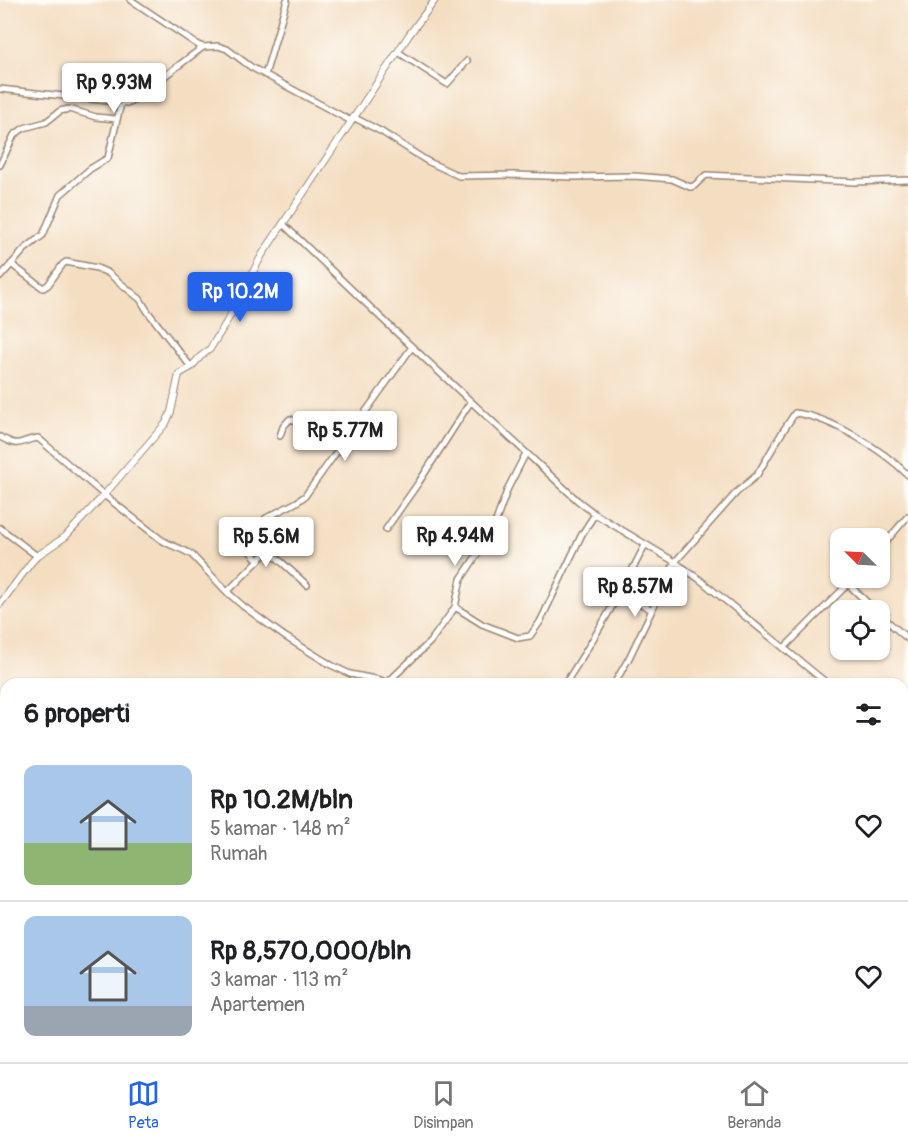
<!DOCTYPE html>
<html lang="id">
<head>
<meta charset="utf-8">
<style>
  :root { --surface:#fff; --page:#f6f6f6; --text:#202124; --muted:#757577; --line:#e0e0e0; --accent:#2563eb }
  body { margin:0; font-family:Pangolin,sans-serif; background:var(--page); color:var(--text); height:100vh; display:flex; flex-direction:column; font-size:22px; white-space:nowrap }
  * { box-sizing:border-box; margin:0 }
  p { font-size:20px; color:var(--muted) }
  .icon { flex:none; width:33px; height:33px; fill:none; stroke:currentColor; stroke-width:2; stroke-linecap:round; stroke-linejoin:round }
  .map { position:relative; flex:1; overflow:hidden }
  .panel { position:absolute; left:0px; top:678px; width:909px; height:384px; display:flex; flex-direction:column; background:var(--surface); border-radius:18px 18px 0 0; box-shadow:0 2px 4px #0004 }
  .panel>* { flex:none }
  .needle { width:39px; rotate:294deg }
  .controls { position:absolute; left:830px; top:528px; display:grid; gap:12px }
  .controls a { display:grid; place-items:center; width:60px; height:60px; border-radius:12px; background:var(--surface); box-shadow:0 2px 4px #0004; font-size:30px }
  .price { position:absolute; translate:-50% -51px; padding:0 14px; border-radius:6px; background:#fff; color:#222; font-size:20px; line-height:39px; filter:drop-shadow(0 2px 3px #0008) }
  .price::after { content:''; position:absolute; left:50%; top:36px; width:18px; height:14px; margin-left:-9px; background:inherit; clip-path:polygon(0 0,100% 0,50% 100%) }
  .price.active { background:var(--accent); color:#fff }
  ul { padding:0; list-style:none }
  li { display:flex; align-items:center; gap:18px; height:150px; padding:0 24px }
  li+li { border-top:2px solid var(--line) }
  li span { display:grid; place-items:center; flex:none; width:168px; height:120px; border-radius:12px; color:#555 }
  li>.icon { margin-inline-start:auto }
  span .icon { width:72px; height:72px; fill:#fffc; stroke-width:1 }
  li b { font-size:26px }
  h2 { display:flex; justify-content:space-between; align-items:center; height:72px; padding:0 24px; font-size:26px }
  .tabs { display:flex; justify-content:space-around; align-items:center; height:84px; border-top:2px solid var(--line); background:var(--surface); font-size:16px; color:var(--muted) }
  .tabs a { display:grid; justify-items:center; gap:3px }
  .tabs .active { color:var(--accent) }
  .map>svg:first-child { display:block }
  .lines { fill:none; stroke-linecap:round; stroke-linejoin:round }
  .minor-casing { stroke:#988470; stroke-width:8 }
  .tertiary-casing { stroke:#988470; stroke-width:8 }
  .minor { stroke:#fff; stroke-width:5 }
  .tertiary { stroke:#fff; stroke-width:6 }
</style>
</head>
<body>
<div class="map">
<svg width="908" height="1062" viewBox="0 0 908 1062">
  <rect width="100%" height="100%" fill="#fdfcf7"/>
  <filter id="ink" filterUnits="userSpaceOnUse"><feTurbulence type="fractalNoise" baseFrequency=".0167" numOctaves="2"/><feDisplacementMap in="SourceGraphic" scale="12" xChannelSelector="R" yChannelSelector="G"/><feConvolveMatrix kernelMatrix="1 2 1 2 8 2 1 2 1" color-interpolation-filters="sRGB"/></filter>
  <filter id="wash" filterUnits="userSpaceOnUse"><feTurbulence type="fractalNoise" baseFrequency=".008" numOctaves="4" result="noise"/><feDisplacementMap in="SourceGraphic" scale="24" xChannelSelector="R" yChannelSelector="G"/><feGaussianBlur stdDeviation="1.35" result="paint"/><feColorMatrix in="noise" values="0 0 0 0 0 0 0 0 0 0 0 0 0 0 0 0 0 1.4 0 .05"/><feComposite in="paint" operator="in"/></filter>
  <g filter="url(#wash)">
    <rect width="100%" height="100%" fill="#f4dec2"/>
  </g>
  <g filter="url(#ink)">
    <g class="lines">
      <defs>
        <path id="minor" d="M131,0L198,45L203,47L218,46L227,49L251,67L351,121
          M398,52L447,84L467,61
          M265,75L287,0
          M0,89L127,103L132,101L203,47
          M353,117L382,132L427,161L459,176L514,175L574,177L634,176L672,179L690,187L694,186L706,175L855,182L908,180
          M0,165L14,135L24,128L46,122L60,111L69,109L96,117L117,119
          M283,224L395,331L577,500L595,514L675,562L699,579L828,684
          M11,264L43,288L48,285L63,264L66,262L97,268L108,273L140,299L148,312L191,367
          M0,277L25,249L43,235L60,195L90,169L108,158L121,103
          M280,436L283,427L290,419L296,421L315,432L321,430L332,415L355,426
          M0,437C23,449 16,441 38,438L104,495L159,538C169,546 182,548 192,555L227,592L243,606L284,636L331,665L350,674L380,680L389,684
          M0,528L37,556
          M386,529L419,482L471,401
          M879,550L908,516
          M258,560C252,553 245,549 248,539L266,518L297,502L305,496L412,347
          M848,584L875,610
          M227,592L267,552L277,558L307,585
          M621,593L652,610
          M455,607L482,624L518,638L530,636L540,622L582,534L595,514
          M879,614L908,639
          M784,648L854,578
          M387,683L430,642L451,613L455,607L461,579L492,532L508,488L526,453
          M565,684C594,639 621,593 645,545
          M614,684L629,658L675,562L737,492L757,475L783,431L795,413C830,417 883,450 908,475
          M903,733L908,728
          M0,842L6,835
          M0,919L6,911
          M903,925L908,931
          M0,947L6,950
          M622,1056L630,1062
          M666,1056L672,1062
          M738,1056L742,1062
          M633,1062L637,1056"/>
        <path id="tertiary" d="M0,604L30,564L37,556L65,537L104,495L166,423L171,412L179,374L191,367L200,357L210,349L226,323L262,255L409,35L435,0
          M0,708L6,715
          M284,1056L289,1062"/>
      </defs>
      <use href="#minor" class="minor-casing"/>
      <use href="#tertiary" class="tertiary-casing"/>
      <use href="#minor" class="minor"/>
      <use href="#tertiary" class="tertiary"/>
    </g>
  </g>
</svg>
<div class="controls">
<a><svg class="needle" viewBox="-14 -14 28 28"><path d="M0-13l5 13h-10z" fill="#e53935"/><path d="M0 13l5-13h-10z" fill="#757577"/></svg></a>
<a><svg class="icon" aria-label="locate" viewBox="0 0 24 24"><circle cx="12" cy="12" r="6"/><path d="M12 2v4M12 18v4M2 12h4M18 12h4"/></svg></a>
</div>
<b class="price" style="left:114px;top:114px">Rp 9.93M</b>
<b class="price active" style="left:240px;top:323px">Rp 10.2M</b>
<b class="price" style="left:345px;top:462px">Rp 5.77M</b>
<b class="price" style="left:455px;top:567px">Rp 4.94M</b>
<b class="price" style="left:266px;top:568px">Rp 5.6M</b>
<b class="price" style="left:635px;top:618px">Rp 8.57M</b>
<section class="panel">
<h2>6 properti<svg class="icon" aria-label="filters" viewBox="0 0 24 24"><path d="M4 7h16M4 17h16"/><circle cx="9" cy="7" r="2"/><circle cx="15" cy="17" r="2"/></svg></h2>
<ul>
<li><span style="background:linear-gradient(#a9c7e8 65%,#8fb573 0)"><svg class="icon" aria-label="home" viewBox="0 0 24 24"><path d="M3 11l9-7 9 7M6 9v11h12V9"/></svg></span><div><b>Rp 10.2M/bln</b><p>5 kamar · 148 m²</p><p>Rumah</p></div><svg class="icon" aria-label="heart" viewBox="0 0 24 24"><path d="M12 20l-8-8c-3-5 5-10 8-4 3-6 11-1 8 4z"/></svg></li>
<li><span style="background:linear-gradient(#a9c7e8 75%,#9aa5b1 0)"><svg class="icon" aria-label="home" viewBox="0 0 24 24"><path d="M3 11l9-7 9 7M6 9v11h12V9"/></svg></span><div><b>Rp 8,570,000/bln</b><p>3 kamar · 113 m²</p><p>Apartemen</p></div><svg class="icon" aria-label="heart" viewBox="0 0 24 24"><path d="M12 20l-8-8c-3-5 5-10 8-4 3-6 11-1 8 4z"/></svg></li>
</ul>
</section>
</div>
<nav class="tabs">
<a class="active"><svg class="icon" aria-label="map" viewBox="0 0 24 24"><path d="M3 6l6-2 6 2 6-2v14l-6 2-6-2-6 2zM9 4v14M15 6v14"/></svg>Peta</a>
<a><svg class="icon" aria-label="saved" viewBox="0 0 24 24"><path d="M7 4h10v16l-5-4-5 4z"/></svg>Disimpan</a>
<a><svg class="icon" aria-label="home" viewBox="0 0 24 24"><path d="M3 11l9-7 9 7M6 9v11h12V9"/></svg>Beranda</a>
</nav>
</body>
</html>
